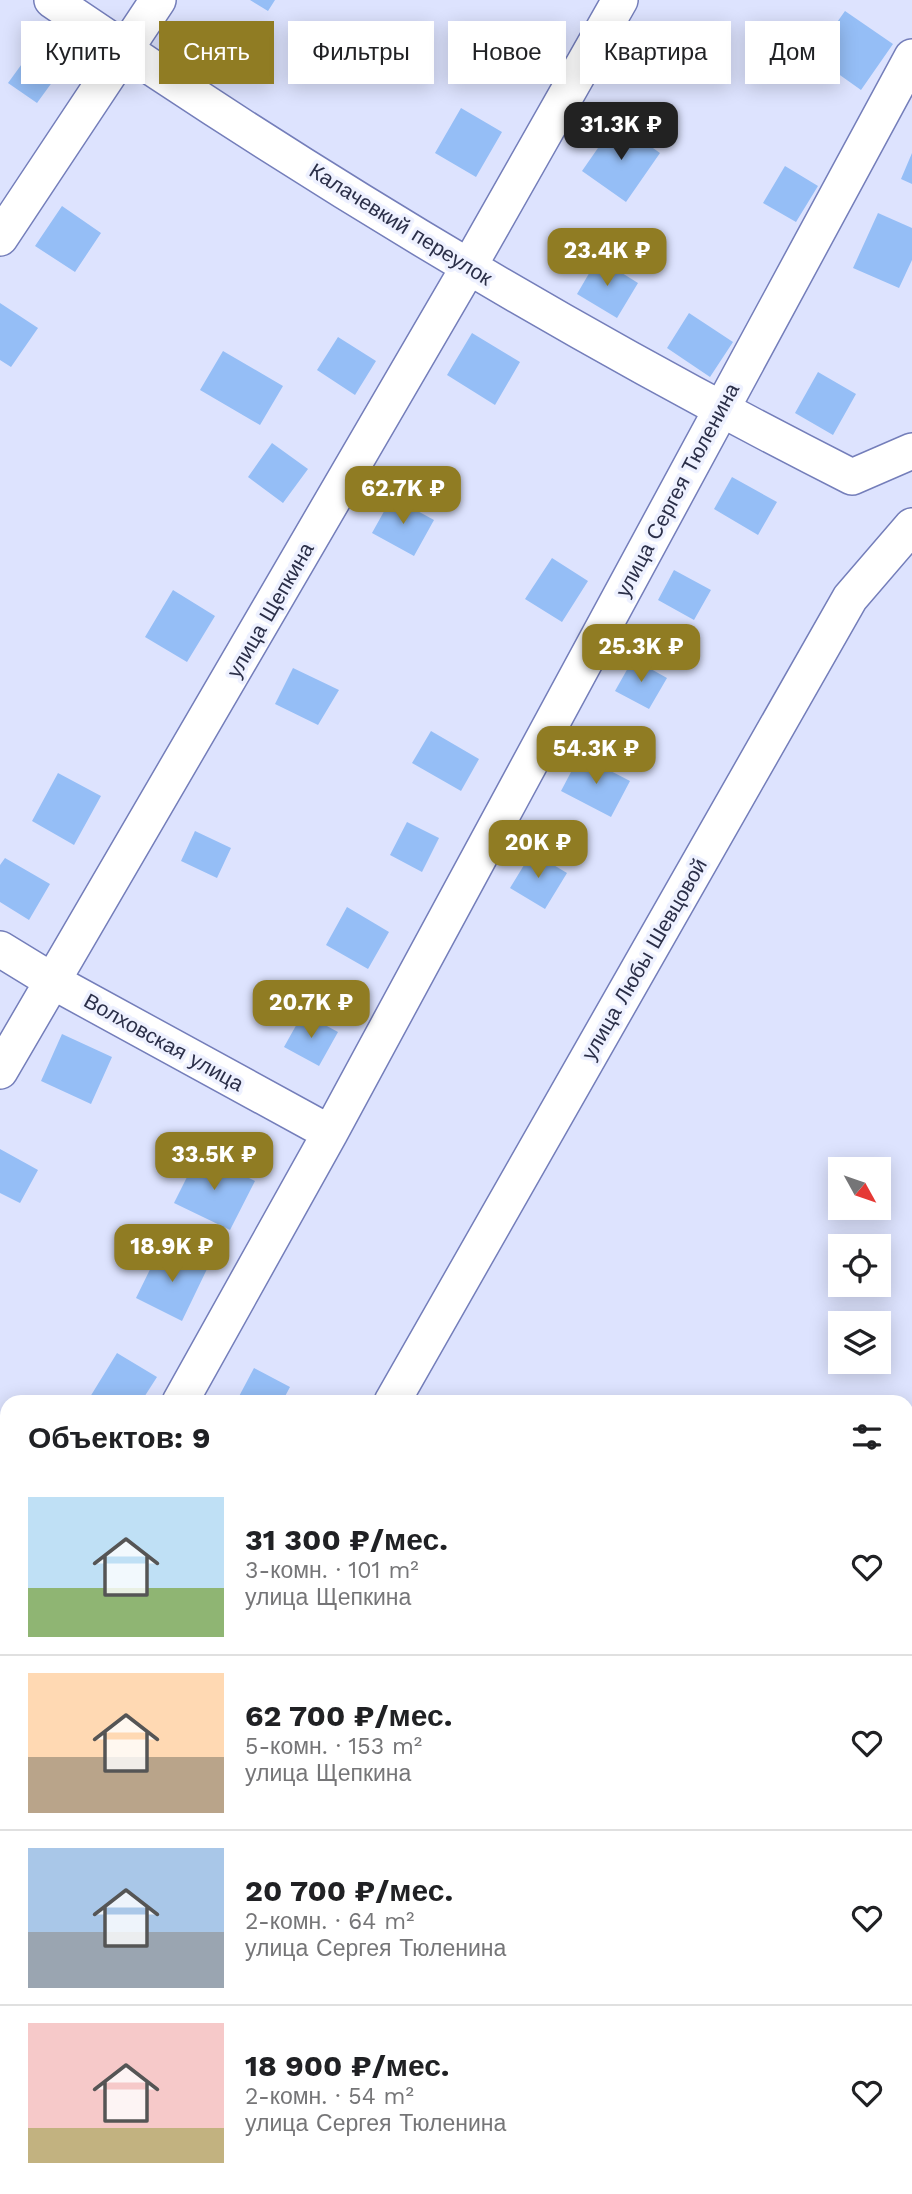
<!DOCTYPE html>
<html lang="ru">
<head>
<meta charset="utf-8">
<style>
  :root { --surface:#fff; --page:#f2f2f2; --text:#202124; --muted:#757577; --line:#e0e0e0; --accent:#907c23 }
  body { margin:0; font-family:"Work Sans",sans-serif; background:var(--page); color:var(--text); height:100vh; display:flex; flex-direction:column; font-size:26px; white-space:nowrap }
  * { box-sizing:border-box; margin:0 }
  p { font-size:23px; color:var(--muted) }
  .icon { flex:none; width:38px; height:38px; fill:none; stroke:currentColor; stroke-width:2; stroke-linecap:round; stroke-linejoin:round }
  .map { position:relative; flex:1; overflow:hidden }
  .panel { position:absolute; left:0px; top:1395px; width:914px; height:800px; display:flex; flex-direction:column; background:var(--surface); border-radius:21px 21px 0 0; box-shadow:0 4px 18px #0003 }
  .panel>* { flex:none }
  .top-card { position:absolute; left:21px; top:21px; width:872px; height:63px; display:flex; gap:14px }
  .needle { width:46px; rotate:130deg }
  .buttons { position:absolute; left:828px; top:1157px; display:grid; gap:14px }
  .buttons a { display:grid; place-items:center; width:63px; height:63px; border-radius:0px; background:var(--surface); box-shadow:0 4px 18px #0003; font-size:35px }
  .price { position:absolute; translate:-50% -60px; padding:0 16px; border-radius:14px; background:var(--accent); color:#fff; font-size:23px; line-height:46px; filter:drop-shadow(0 2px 4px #0008) }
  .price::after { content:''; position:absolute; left:50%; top:42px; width:21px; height:16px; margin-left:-10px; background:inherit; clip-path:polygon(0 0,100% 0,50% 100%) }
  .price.selected { background:#222; color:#fff }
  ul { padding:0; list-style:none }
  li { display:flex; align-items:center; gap:21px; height:175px; padding:0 28px }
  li+li { border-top:2px solid var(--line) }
  li span { display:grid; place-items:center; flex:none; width:196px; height:140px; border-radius:0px; color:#555 }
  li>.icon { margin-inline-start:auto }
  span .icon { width:84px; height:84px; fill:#fffc; stroke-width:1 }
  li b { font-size:30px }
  h2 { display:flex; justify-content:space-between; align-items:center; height:84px; padding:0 28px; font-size:30px }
  .tag { padding:0 24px; border-radius:0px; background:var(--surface); box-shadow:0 4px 18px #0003; font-size:24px; line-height:63px }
  .tag.selected { background:var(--accent); color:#fff }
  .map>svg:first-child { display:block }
  .building { fill:#95bef6 }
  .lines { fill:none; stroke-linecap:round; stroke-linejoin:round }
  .minor-casing { stroke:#747eba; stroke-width:38 }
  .minor { stroke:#fff; stroke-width:35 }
  .labels { text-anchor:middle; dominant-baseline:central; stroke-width:7; stroke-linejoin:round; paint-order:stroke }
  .street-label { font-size:21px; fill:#2b2f48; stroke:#eef1ff }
</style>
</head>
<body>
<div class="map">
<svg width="912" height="2194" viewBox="0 0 912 2194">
  <rect width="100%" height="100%" fill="#dde3fe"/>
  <path class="building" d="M250,0H275L268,11Z
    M845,11L893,44L861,90L813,56Z
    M32,50L61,70L37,103L8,83Z
    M461,108L502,132L476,177L435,153Z
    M616,122L660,153L626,202L582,171Z
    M912,153V184L901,179Z
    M785,166L818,186L796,222L763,203Z
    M62,206L101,233L75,272L35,246Z
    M878,213L912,228V260L899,288L853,268Z
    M598,258L638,283L617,318L577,294Z
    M0,303L38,328L11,367L0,360Z
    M689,313L733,342L710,377L667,348Z
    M472,333L520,362L495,405L447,375Z
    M338,337L376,361L355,395L317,370Z
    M223,351L283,386L260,425L200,390Z
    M818,372L856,394L833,435L795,413Z
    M272,443L308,469L283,503L248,477Z
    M732,477L777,502L758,535L714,509Z
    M392,497L434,520L414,556L372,533Z
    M552,558L588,581L562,622L525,599Z
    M674,570L711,590L694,620L658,600Z
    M173,590L215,616L187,662L145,637Z
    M633,659L667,678L649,709L615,691Z
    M293,668L339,690L318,725L275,704Z
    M431,731L479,759L461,791L412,763Z
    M580,755L630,781L611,817L561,791Z
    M58,773L101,796L74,845L32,821Z
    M407,822L439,838L422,872L390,855Z
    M195,831L231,848L217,878L181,861Z
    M532,852L567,873L545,909L510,888Z
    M5,858L50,884L29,920L0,902V865Z
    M347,907L389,932L368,969L326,945Z
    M303,1013L338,1032L319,1066L284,1047Z
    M62,1034L112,1057L91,1104L41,1081Z
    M0,1149L38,1170L20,1203L0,1193Z
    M199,1153L255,1181L230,1230L174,1203Z
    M161,1247L207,1269L182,1321L136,1298Z
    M117,1353L157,1377L141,1402H98L90,1397Z
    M254,1368L290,1387L282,1402H236Z"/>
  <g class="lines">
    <defs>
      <path id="minor" d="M52,0C308,176 575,337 852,477L912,451
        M0,238L158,0
        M0,949L54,982L330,1133
        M0,1071L468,268L620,0
        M180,1402L330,1133L912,57
        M392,1402L850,598L912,526
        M0,1496L7,1501
        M0,1722L7,1710
        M906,1811L912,1799
        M0,1903L7,1904
        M906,2014L912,2018
        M0,2128L7,2133
        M103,2188L114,2194
        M709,2194L713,2188"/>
    </defs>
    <use href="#minor" class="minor-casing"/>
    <use href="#minor" class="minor"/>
  </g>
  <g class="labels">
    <g class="street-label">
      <text transform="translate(401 224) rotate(32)">Калачевкий переулок</text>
      <text transform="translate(677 490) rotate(-62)">улица Сергея Тюленина</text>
      <text transform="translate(270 610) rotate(-60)">улица Щепкина</text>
      <text transform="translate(644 959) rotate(-60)">улица Любы Шевцовой</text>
      <text transform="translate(164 1042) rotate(29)">Волховская улица</text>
    </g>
  </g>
</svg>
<div class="buttons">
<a><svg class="needle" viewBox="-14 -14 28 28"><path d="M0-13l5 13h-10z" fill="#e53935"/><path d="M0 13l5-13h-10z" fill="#757577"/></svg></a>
<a><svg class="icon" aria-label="locate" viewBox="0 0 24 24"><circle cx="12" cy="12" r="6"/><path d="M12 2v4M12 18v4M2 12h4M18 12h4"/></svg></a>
<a><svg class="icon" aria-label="layers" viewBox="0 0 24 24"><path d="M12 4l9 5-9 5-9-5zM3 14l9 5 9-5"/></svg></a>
</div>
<b class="price selected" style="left:621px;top:162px">31.3K ₽</b>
<b class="price" style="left:607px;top:288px">23.4K ₽</b>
<b class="price" style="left:403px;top:526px">62.7K ₽</b>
<b class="price" style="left:641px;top:684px">25.3K ₽</b>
<b class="price" style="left:596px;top:786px">54.3K ₽</b>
<b class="price" style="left:538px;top:880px">20K ₽</b>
<b class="price" style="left:311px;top:1040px">20.7K ₽</b>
<b class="price" style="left:214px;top:1192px">33.5K ₽</b>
<b class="price" style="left:172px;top:1284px">18.9K ₽</b>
<div class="top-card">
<a class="tag">Купить</a>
<a class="tag selected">Снять</a>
<a class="tag">Фильтры</a>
<a class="tag">Новое</a>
<a class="tag">Квартира</a>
<a class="tag">Дом</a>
</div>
<section class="panel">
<h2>Объектов: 9<svg class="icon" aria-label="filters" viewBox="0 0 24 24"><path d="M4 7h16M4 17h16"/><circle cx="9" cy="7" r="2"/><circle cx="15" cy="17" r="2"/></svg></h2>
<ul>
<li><span style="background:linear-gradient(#bfe0f5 65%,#8fb573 0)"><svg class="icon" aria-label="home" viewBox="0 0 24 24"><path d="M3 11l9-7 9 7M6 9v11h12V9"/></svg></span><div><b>31 300 ₽/мес.</b><p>3-комн. · 101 m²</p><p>улица Щепкина</p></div><svg class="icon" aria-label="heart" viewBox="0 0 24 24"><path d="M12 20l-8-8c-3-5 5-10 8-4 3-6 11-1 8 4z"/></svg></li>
<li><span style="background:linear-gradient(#ffd9b3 60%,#b9a48a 0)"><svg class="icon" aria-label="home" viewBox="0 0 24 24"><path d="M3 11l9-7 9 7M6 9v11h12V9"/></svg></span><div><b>62 700 ₽/мес.</b><p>5-комн. · 153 m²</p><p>улица Щепкина</p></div><svg class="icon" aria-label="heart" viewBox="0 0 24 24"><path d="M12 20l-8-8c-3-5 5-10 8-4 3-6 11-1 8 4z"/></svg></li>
<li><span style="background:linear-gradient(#a9c7e8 60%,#9aa5b1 0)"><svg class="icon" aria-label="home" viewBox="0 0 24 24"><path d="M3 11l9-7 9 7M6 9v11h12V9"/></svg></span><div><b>20 700 ₽/мес.</b><p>2-комн. · 64 m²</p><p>улица Сергея Тюленина</p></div><svg class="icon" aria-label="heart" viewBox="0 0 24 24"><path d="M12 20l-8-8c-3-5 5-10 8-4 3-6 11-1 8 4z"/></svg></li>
<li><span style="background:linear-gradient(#f6c9c9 75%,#c2b280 0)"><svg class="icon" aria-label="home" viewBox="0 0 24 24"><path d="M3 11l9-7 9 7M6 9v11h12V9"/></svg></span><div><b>18 900 ₽/мес.</b><p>2-комн. · 54 m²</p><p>улица Сергея Тюленина</p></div><svg class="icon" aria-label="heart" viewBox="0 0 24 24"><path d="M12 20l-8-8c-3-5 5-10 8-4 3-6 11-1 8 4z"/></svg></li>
</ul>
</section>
</div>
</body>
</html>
